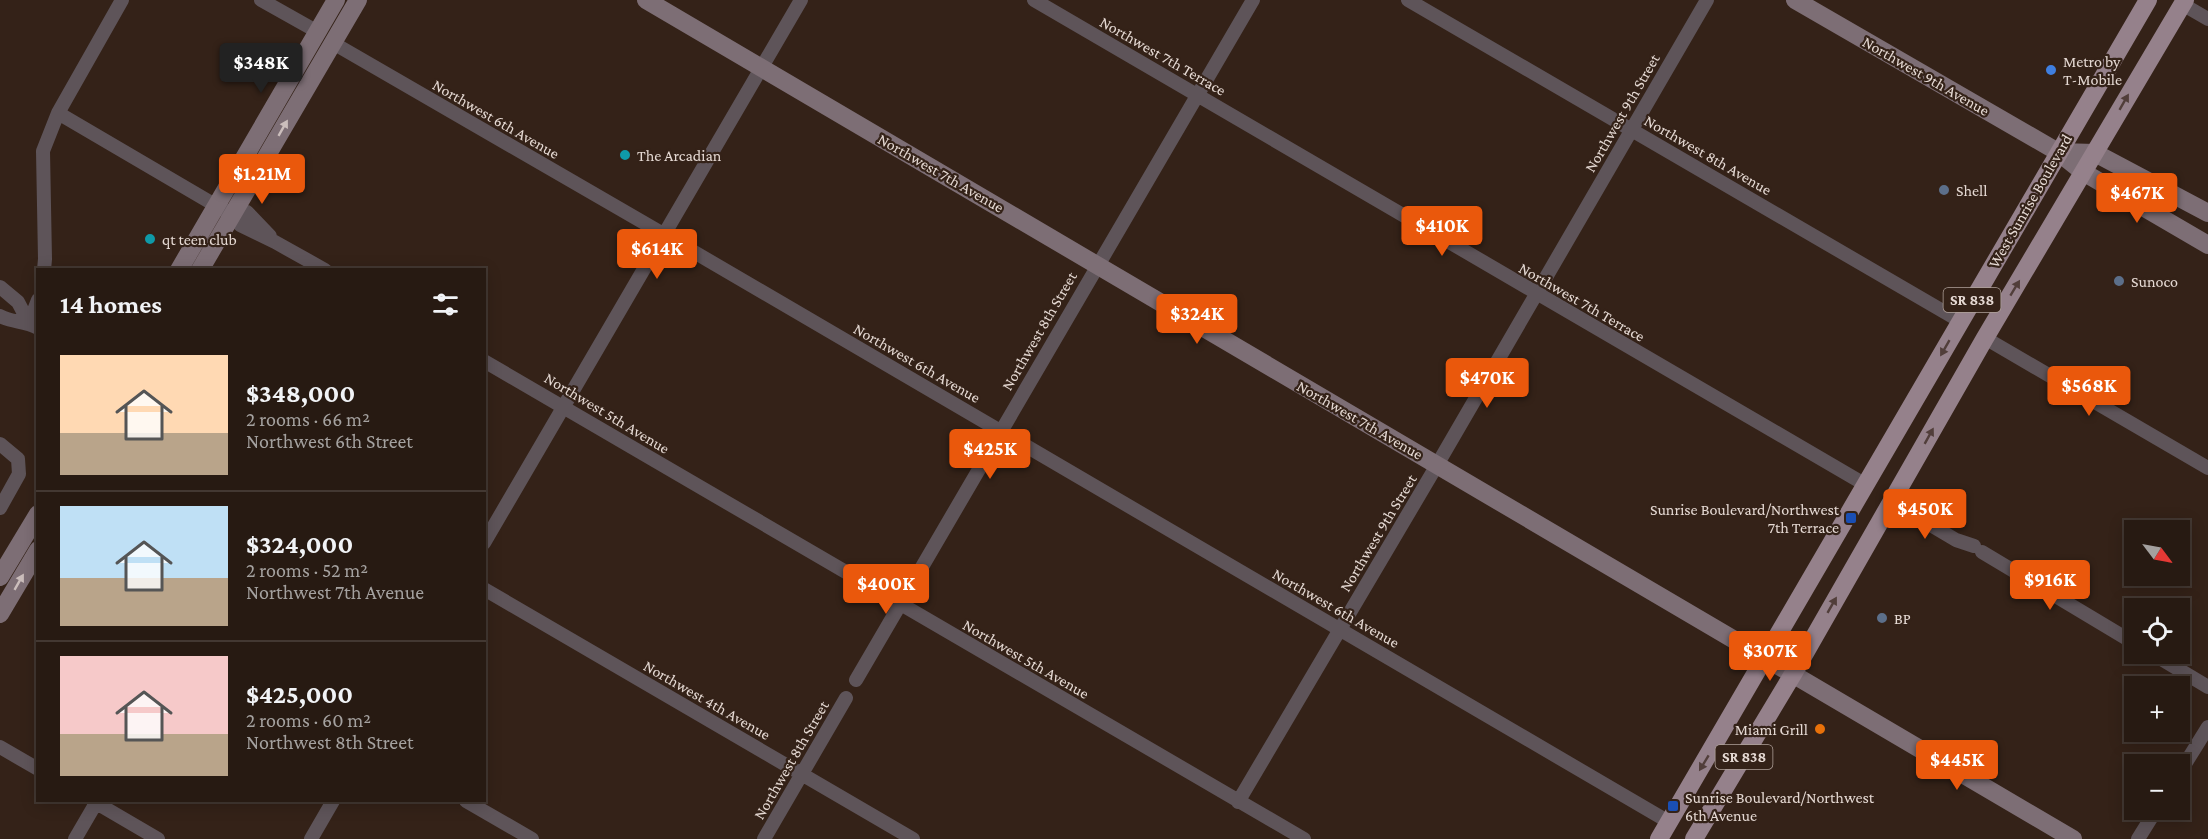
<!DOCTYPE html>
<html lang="en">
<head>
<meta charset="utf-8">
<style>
  :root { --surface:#271a12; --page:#2f231b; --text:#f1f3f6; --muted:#a4a19f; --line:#433832; --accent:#ea580c }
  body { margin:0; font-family:"Crimson Pro",serif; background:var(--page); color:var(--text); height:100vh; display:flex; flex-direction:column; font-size:22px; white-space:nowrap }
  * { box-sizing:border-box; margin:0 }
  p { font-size:20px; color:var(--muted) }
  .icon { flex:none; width:33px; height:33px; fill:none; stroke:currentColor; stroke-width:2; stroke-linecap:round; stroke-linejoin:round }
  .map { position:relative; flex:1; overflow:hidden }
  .details { position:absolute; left:36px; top:268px; width:450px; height:534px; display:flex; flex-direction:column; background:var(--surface); border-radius:0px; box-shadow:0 3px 15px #0003,0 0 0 2px var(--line) }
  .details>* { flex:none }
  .needle { width:39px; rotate:122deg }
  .buttons { position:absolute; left:2124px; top:520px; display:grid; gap:12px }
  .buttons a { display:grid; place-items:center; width:66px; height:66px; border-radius:0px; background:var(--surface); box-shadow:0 3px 15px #0003,0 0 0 2px var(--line); font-size:30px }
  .price { position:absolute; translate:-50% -51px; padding:0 14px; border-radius:6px; background:var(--accent); color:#fff; font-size:20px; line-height:39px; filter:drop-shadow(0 2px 3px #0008) }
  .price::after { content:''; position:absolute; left:50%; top:36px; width:18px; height:14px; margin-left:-9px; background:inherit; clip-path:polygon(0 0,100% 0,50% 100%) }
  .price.active { background:#222; color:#fff }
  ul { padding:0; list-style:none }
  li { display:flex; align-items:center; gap:18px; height:150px; padding:0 24px }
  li+li { border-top:2px solid var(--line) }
  li span { display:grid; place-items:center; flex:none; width:168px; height:120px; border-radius:0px; color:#555 }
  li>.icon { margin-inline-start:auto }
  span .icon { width:72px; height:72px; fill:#fffc; stroke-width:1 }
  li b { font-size:26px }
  h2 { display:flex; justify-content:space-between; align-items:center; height:72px; padding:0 24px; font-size:26px }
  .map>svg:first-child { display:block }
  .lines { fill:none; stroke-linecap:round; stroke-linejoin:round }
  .street { stroke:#5e5459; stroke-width:14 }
  .secondary { stroke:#7d6e75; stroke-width:18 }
  .primary { stroke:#95818b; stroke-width:18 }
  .oneway { fill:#513e3a }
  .oneway2 { fill:#cbbebc }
  .shop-dot { fill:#3f7fe0; stroke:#342218; stroke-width:2 }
  .culture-dot { fill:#0f9aa8; stroke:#342218; stroke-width:2 }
  .service-dot { fill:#5c6f8a; stroke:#342218; stroke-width:2 }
  .transit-dot { fill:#1a4fb4; stroke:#342218; stroke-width:2 }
  .food-dot { fill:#e8710a; stroke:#342218; stroke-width:2 }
  .labels { text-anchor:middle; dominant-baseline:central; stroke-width:4.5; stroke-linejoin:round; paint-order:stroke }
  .shield { fill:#342218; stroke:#b0a29b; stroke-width:1.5 }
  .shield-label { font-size:15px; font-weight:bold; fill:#e5d9d3 }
  .street-label { font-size:16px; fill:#e5d9d3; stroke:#342218 }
  .poi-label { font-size:16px; fill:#e5d9d3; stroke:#342218; text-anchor:start }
</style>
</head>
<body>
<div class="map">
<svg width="2208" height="839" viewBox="0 0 2208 839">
  <rect width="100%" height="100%" fill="#342218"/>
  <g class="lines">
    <path class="street" d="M261,0L318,32
      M1034,0L1866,485
      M1408,0L1960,321
      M2182,4L2208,19
      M333,43L665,235L1669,822
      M58,113L232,215L240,225L275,242L325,270
      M232,215L247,212L270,236
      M44,270L45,259L43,151L58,113L122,0
      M0,287L18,302L29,323
      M0,316C12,323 25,320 38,328
      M29,323L38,300
      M1985,338L2208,468
      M484,361L1304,839
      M0,444L18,459L19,474L0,508
      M1892,502L1956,540L1974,546
      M484,543L801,0
      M1982,552L2134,643
      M484,589L913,839
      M2153,654L2208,687
      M856,680L1253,0
      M0,747L38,769
      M2180,772L2208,727
      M93,801L158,839
      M466,801L532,839
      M1238,802L1437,465L1707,0
      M75,839L96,803
      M311,839L333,801
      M764,839L846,698
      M2138,839L2156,810"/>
    <path class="secondary" d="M646,0L2073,839
      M1795,0L2058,152L2083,172L2208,245
      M2058,152L2095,153L2208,213
      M179,270L336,0
      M200,270L358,0
      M0,577L38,514
      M0,614L38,550"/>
    <path class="primary" d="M1659,839C1824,561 1983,279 2148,0
      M1694,839L1793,674L1985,338L2185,0"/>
  </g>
  <defs><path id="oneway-solid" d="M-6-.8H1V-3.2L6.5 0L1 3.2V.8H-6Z" transform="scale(1.5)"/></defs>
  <g class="oneway">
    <use href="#oneway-solid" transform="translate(2124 102) rotate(-60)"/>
    <use href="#oneway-solid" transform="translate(2015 288) rotate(-59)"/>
    <use href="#oneway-solid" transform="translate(1945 348) rotate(120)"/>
    <use href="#oneway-solid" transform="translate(1929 436) rotate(-61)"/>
    <use href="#oneway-solid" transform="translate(1832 605) rotate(-60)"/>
    <use href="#oneway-solid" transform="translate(1704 763) rotate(121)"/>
  </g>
  <g class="oneway2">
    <use href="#oneway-solid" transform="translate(283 128) rotate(-60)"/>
    <use href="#oneway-solid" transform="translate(19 582) rotate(-60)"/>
  </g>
  <circle class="shop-dot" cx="2051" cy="70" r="6"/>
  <g class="culture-dot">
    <circle cx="625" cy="155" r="6"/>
    <circle cx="150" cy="239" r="6"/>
  </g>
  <g class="service-dot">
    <circle cx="1944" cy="190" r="6"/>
    <circle cx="2119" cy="281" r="6"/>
    <circle cx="1882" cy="618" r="6"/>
  </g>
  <g class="transit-dot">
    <rect x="1845" y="512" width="12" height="12" rx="3"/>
    <rect x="1667" y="800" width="12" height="12" rx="3"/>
  </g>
  <circle class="food-dot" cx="1820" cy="729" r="6"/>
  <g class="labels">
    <g class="shield">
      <rect x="1943.5" y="288" width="57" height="24" rx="4.5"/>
      <rect x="1715.5" y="745" width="57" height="24" rx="4.5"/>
    </g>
    <g class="shield-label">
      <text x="1972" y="300">SR 838</text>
      <text x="1744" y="757">SR 838</text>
    </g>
    <g class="street-label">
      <text transform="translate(1163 56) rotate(30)">Northwest 7th Terrace</text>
      <text transform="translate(1926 76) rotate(30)">Northwest 9th Avenue</text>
      <text transform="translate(1622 113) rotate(-60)">Northwest 9th Street</text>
      <text transform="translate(496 119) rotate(30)">Northwest 6th Avenue</text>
      <text transform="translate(1708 155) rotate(30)">Northwest 8th Avenue</text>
      <text transform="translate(941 173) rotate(30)">Northwest 7th Avenue</text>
      <text transform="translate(2030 201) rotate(-60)">West Sunrise Boulevard</text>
      <text transform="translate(1582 302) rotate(30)">Northwest 7th Terrace</text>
      <text transform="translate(1039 331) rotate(-60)">Northwest 8th Street</text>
      <text transform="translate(917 363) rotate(30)">Northwest 6th Avenue</text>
      <text transform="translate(607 413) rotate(31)">Northwest 5th Avenue</text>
      <text transform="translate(1360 420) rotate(30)">Northwest 7th Avenue</text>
      <text transform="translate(1378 533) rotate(-59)">Northwest 9th Street</text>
      <text transform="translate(1336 608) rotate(30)">Northwest 6th Avenue</text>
      <text transform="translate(1026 659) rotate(30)">Northwest 5th Avenue</text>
      <text transform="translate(707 700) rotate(30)">Northwest 4th Avenue</text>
      <text transform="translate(791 760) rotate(-60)">Northwest 8th Street</text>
    </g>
    <g class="poi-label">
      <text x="2063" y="61">Metro by<tspan x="2063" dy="18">T-Mobile</tspan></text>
      <text x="637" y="155">The Arcadian</text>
      <text x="1956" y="190">Shell</text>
      <text x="162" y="239">qt teen club</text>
      <text x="2131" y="281">Sunoco</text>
      <text x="1839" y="509" text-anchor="end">Sunrise Boulevard/Northwest<tspan x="1839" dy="18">7th Terrace</tspan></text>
      <text x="1894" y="618">BP</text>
      <text x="1808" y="729" text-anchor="end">Miami Grill</text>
      <text x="1685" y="797">Sunrise Boulevard/Northwest<tspan x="1685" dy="18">6th Avenue</tspan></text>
    </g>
  </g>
</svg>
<div class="buttons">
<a><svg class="needle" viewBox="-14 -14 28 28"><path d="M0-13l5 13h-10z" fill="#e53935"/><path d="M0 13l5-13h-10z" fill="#a4a19f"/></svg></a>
<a><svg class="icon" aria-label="locate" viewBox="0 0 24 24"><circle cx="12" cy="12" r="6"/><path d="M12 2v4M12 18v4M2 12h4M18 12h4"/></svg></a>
<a>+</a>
<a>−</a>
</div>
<b class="price active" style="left:261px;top:94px">$348K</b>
<b class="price" style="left:262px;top:205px">$1.21M</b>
<b class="price" style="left:2137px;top:224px">$467K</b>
<b class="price" style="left:1442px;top:257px">$410K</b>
<b class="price" style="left:657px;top:280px">$614K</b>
<b class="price" style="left:1197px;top:345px">$324K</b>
<b class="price" style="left:1487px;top:409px">$470K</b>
<b class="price" style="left:2089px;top:417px">$568K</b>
<b class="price" style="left:990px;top:480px">$425K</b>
<b class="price" style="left:1925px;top:540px">$450K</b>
<b class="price" style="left:2050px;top:611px">$916K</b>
<b class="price" style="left:886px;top:615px">$400K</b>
<b class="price" style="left:1770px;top:682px">$307K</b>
<b class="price" style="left:1957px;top:791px">$445K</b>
<section class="details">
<h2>14 homes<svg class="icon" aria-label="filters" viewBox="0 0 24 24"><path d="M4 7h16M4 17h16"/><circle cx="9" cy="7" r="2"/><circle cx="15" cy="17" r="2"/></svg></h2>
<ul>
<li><span style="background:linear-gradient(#ffd9b3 65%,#b9a48a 0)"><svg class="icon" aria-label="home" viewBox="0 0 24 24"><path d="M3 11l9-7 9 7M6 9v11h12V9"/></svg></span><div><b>$348,000</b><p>2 rooms · 66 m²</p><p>Northwest 6th Street</p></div></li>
<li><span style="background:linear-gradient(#bfe0f5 60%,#b9a48a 0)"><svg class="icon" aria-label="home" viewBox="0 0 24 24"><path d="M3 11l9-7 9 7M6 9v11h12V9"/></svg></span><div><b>$324,000</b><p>2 rooms · 52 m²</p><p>Northwest 7th Avenue</p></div></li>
<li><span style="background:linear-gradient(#f6c9c9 65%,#b9a48a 0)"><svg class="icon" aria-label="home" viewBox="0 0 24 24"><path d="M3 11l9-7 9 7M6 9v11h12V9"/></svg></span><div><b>$425,000</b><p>2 rooms · 60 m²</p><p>Northwest 8th Street</p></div></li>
</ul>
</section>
</div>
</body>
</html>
